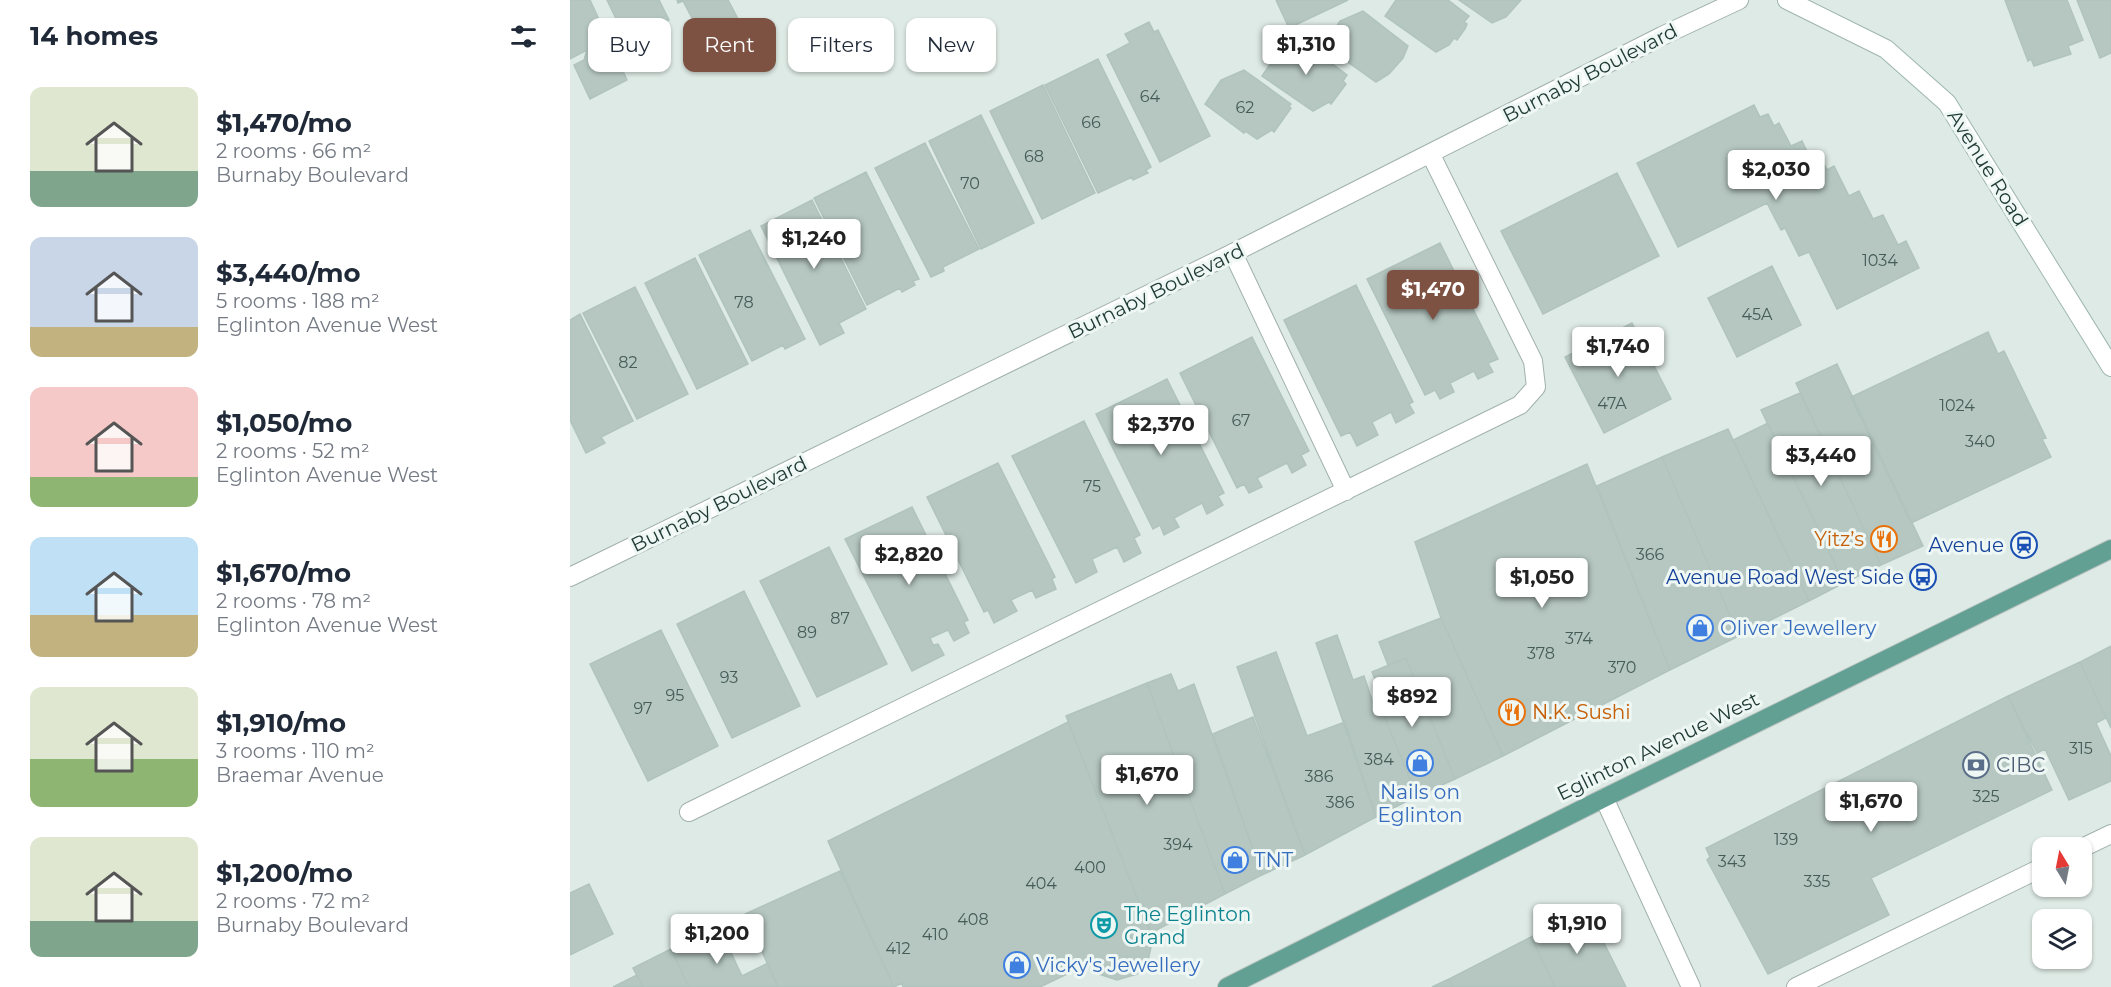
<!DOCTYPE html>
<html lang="en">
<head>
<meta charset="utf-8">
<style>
  :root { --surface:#fff; --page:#f2f2f3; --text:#1f2937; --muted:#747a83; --accent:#7e5243 }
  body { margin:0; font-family:Montserrat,sans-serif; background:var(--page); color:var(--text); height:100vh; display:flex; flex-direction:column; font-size:22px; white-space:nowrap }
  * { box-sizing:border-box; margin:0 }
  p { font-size:20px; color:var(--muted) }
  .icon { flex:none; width:33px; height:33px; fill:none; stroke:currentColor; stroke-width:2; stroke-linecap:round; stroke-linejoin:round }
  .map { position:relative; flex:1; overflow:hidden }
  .sheet { display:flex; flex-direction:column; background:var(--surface); width:570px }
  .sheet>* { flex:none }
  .top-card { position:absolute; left:18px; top:18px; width:570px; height:54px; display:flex; gap:12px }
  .needle { width:39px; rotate:350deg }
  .buttons { position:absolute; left:1462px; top:837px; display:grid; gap:12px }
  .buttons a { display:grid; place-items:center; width:60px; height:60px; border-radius:12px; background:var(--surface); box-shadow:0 2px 4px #0004; font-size:30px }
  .price { position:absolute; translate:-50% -51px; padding:0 14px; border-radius:6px; background:#fff; color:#222; font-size:20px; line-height:39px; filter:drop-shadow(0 2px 3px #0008) }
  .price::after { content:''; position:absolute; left:50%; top:36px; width:18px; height:14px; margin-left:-9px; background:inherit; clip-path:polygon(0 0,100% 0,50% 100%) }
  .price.current { background:var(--accent); color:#fff }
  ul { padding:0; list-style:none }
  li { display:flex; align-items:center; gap:18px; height:150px; padding:0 30px }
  li span { display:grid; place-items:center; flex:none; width:168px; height:120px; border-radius:12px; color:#555 }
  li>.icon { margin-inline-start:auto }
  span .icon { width:72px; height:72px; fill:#fffc; stroke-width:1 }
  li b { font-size:26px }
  h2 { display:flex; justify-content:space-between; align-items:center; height:72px; padding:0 30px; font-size:26px }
  .chip { padding:0 21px; border-radius:12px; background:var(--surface); box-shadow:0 2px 4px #0004; font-size:21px; line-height:54px }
  .chip.current { background:var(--accent); color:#fff }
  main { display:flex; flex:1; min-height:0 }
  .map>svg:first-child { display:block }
  .building { fill:#b6c7c1; stroke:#b0c3bd; stroke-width:1.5 }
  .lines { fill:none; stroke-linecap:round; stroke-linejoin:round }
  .lane-casing { stroke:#a1b1ac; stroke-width:20 }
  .street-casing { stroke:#a1b1ac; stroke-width:20 }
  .secondary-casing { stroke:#9db6ae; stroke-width:20 }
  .primary-casing { stroke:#bcc4c2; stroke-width:20 }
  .lane { stroke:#fff; stroke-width:18 }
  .street { stroke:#fff; stroke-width:18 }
  .secondary { stroke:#fff; stroke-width:18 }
  .primary { stroke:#62a094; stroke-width:18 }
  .labels { text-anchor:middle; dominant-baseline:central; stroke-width:6; stroke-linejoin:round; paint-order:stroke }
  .number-label { font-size:16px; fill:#455c57 }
  .street-label { font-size:20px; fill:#1f3934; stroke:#eef7f3 }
  .food-label { font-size:20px; fill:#c56008; stroke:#eef7f3; text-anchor:end }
  .transit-label { font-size:20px; fill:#164399; stroke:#eef7f3; text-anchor:end }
  .shop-label { font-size:20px; fill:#366cbe; stroke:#eef7f3; text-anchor:start }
  .service-label { font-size:20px; fill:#4e5e75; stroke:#eef7f3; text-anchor:start }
  .culture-label { font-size:20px; fill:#0d838f; stroke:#eef7f3; text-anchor:start }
</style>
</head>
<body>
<main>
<section class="sheet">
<h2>14 homes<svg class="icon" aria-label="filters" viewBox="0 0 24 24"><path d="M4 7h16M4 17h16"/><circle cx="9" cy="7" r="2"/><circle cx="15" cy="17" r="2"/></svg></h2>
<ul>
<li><span style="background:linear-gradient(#dfe7d0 70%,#7fa58c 0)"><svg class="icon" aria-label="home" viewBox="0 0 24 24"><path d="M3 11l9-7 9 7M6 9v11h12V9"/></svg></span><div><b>$1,470/mo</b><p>2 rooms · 66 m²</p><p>Burnaby Boulevard</p></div></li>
<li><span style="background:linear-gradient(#c9d6e8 75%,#c2b280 0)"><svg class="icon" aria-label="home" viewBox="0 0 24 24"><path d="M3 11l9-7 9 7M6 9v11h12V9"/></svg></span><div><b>$3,440/mo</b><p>5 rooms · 188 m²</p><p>Eglinton Avenue West</p></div></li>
<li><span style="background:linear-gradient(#f6c9c9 75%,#8fb573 0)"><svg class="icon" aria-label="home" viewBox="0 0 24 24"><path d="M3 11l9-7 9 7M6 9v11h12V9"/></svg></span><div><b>$1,050/mo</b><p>2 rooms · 52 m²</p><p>Eglinton Avenue West</p></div></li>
<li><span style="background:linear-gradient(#bfe0f5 65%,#c2b280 0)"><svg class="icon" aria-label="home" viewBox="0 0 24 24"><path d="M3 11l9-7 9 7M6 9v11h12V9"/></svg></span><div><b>$1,670/mo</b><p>2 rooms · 78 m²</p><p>Eglinton Avenue West</p></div></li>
<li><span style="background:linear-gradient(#dfe7d0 60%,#8fb573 0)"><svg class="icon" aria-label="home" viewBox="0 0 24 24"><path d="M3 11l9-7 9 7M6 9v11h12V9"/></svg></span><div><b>$1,910/mo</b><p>3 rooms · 110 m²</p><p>Braemar Avenue</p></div></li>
<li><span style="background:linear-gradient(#dfe7d0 70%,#7fa58c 0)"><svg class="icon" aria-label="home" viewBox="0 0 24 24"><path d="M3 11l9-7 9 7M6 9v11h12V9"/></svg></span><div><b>$1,200/mo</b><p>2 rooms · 72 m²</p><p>Burnaby Boulevard</p></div></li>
</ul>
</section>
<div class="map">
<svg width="1541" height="987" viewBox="0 0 1541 987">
  <rect width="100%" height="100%" fill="#deeae5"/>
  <path class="building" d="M0,0H20L57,80L20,99L4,65L14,60L17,50L0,59Z
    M37,0H89L99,20L76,31L72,22L52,31Z
    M107,0H158L168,19L132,37L113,1L108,3Z
    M706,0H778L719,28Z
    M826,0H878L899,16L894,22L897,24L895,29L887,40L884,38L879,45L866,52L815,16Z
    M889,0H951L936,17L922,23Z
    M1435,0H1497L1513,40L1498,46L1501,54L1464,66L1461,59L1458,61Z
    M1507,0H1541V53L1530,58Z
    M793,11L838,46L833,58L819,74L806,82L754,45L770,21Z
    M579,22L584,32L588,30L640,136L590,162L537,55L560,43L555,34Z
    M732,41L777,75L773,81L776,84L761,104L759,102L743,111L692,76L708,53Z
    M528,59L581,167L576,170L578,173L563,180L562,177L528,193L475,85Z
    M674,70L721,104L719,106L721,108L704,132L702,130L687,139L675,131L674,133L635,104L651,80Z
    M473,85L525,193L472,219L420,111Z
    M1184,105L1190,117L1198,114L1204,126L1209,123L1221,146L1232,141L1240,158L1249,154L1257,170L1264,166L1279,196L1289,191L1303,219L1313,215L1328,245L1336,241L1349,268L1267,309L1239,252L1229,256L1215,228L1211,230L1197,203L1108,247L1067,163Z
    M411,115L464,223L411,249L359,141Z
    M355,143L409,249L373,267L374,271L361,277L305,168Z
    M296,172L349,279L343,281L345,285L332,292L330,288L297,305L244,198Z
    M1047,173L1089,256L973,314L931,231Z
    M242,200L296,309L269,323L274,333L250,345L191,226Z
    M180,230L235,339L215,349L213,345L182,361L129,255Z
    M870,243L928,359L918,363L923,372L908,379L904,371L880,383L884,392L870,399L865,390L855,395L797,279Z
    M125,258L178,364L127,389L75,283Z
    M1202,266L1231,325L1167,357L1138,298Z
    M786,285L843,402L839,404L844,413L826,423L821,412L802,422L808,435L787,446L780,432L771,436L714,320Z
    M65,287L118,394L67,419L13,313Z
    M10,314L63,421L31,437L35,443L16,453L0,420V320Z
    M1062,323L1101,399L1034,433L995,357Z
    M1418,332L1428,354L1434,351L1476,438L1472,439L1481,457L1341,523L1281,397Z
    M682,337L739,451L731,455L736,465L722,473L717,463L687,478L692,487L679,493L674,484L667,488L610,373Z
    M1267,364L1353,546L1311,565L1226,383Z
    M597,379L654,493L648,496L653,505L637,514L632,503L604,518L609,527L594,535L590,525L583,529L526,414Z
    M1230,393L1311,565L1274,583L1191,410Z
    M514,421L570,535L564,538L571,553L554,562L547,547L522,559L527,572L506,583L442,456Z
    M1198,423L1274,583L1239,601L1163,440Z
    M1158,429L1239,601L1169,636L1092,457Z
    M1092,457L1169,636L1100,670L1027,486Z
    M428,463L485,577L482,579L486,589L466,598L462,590L441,600L447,611L424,623L418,610L414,612L357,497Z
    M1017,464L1100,670L933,756L871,618L845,542Z
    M342,507L398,620L394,622L399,633L384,641L378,630L360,638L363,645L368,644L374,655L342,671L275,539Z
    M259,547L317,664L247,697L190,581Z
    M174,591L230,706L162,738L107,624Z
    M871,618L933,756L885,779L836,658L818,665L809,642Z
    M91,630L148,746L78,781L20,664Z
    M767,635L783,680L794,676L803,703L808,701L847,796L806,817L746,643Z
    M1541,646V728L1510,662Z
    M706,652L737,736L775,722L806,817L735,855L667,667Z
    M836,658L885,779L847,796L808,701L814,702L802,672Z
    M1510,662L1536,718L1526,723L1541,756V781L1499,800L1475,749L1467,753L1438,696Z
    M601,674L608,691L624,684L692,875L655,894L577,683Z
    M577,683L655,894L581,933L496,716Z
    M1438,696L1482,790L1301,878L1319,915L1198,974L1137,860L1140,857L1136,848Z
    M683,717L735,855L692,875L643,734Z
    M498,722L581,933L579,934L581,947L578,961L567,974L547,980L529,974L520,963L470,987H333L332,983L324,987L258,841Z
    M270,871L324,987H208L175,914Z
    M19,884L43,934L0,955V893Z
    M1018,911L1056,987H985L961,937Z
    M149,927L172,976L198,963L208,987H119L101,949Z
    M961,937L985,987H883L879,979Z
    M101,949L119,987H73L63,968Z
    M67,975L73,987H43Z
    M879,979L883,987H862Z"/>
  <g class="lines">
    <defs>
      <path id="lane" d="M663,253L776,491
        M119,812L950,405L966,387L963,361L861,155
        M1512,848L1541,834
        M1226,987L1473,867"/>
      <path id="street" d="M0,577L663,253L1092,36L1169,0
        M1034,798L1121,987"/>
      <path id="secondary" d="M1217,0L1316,49L1377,103L1541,367"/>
      <path id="primary" d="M657,987L1034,798L1541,549"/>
    </defs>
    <use href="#lane" class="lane-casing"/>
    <use href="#street" class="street-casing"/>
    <use href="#secondary" class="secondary-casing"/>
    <use href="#primary" class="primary-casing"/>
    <use href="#lane" class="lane"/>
    <use href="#street" class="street"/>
    <use href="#secondary" class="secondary"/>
    <use href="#primary" class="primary"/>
  </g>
  <defs>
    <symbol id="restaurant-ring" viewBox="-11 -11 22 22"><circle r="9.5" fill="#eef7f3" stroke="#e8710a" stroke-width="1.5"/><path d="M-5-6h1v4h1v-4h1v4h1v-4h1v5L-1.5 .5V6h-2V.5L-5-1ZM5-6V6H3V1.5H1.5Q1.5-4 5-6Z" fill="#e8710a"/></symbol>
    <symbol id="station-ring" viewBox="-11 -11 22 22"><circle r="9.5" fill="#eef7f3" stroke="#1a4fb4" stroke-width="1.5"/><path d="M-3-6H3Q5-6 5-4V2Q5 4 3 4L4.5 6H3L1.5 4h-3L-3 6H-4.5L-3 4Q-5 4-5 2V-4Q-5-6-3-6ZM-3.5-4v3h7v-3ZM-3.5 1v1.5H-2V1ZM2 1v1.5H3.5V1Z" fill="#1a4fb4"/></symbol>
    <symbol id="bus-ring" viewBox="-11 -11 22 22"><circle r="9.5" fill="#eef7f3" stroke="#1a4fb4" stroke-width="1.5"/><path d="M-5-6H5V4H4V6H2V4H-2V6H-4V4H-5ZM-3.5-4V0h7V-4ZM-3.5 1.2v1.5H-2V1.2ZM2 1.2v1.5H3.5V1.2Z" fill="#1a4fb4"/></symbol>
    <symbol id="shop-ring" viewBox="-11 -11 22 22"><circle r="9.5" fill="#eef7f3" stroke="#3f7fe0" stroke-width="1.5"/><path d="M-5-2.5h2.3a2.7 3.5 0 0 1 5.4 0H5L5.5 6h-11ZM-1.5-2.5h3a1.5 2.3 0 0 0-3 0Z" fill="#3f7fe0"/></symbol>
    <symbol id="bank-ring" viewBox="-11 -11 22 22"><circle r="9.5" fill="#eef7f3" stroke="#5c6f8a" stroke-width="1.5"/><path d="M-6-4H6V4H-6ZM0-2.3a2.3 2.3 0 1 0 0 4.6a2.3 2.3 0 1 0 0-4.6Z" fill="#5c6f8a"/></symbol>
    <symbol id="theatre-ring" viewBox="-11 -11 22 22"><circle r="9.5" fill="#eef7f3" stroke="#0f9aa8" stroke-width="1.5"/><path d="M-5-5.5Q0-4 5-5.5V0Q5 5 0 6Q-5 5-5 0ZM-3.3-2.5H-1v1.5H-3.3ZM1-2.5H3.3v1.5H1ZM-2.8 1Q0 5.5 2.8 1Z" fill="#0f9aa8"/></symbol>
  </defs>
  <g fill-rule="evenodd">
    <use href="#restaurant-ring" x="1299" y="524" width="30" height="30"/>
    <use href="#station-ring" x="1439" y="530" width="30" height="30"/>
    <use href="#bus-ring" x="1338" y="562" width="30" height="30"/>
    <use href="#shop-ring" x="1115" y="613" width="30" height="30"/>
    <use href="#restaurant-ring" x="927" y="697" width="30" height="30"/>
    <use href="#shop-ring" x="835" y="748" width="30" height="30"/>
    <use href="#bank-ring" x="1391" y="750" width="30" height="30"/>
    <use href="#shop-ring" x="650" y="845" width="30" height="30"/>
    <use href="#theatre-ring" x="519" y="910" width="30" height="30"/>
    <use href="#shop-ring" x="432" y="950" width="30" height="30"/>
  </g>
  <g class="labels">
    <g class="number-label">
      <text x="580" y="96">64</text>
      <text x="675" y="107">62</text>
      <text x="521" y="122">66</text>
      <text x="464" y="156">68</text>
      <text x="400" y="183">70</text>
      <text x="1310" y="260">1034</text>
      <text x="174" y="302">78</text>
      <text x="1187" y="314">45A</text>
      <text x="58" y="362">82</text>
      <text x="1042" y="403">47A</text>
      <text x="1387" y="405">1024</text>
      <text x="671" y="420">67</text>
      <text x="1410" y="441">340</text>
      <text x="522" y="486">75</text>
      <text x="1080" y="554">366</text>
      <text x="270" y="618">87</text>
      <text x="237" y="632">89</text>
      <text x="1009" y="638">374</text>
      <text x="971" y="653">378</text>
      <text x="1052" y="667">370</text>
      <text x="159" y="677">93</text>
      <text x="105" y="695">95</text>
      <text x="73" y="708">97</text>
      <text x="1511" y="748">315</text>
      <text x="809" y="759">384</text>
      <text x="749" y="776">386</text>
      <text x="1416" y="796">325</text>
      <text x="770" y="802">386</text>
      <text x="1216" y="839">139</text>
      <text x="608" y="844">394</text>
      <text x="1162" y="861">343</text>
      <text x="520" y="867">400</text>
      <text x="1247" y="881">335</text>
      <text x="471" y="883">404</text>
      <text x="403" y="919">408</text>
      <text x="365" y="934">410</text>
      <text x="328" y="948">412</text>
    </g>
    <g class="street-label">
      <text transform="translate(1020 73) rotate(-27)">Burnaby Boulevard</text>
      <text transform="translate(1418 168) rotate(58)">Avenue Road</text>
      <text transform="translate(586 291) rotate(-26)">Burnaby Boulevard</text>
      <text transform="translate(149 504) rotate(-26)">Burnaby Boulevard</text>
      <text transform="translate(1088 746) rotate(-26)">Eglinton Avenue West</text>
    </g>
    <g class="food-label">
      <text x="1294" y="539">Yitz’s</text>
      <text x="962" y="712" text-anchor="start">N.K. Sushi</text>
    </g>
    <g class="transit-label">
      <text x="1434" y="545">Avenue</text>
      <text x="1334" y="577">Avenue Road West Side</text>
    </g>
    <g class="shop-label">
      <text x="1150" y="628">Oliver Jewellery</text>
      <text x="850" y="792" text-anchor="middle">Nails on<tspan x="850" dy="23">Eglinton</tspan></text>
      <text x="684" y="860">TNT</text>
      <text x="466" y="965">Vicky's Jewellery</text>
    </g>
    <g class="service-label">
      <text x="1426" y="765">CIBC</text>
    </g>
    <g class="culture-label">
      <text x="554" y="914">The Eglinton<tspan x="554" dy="23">Grand</tspan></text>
    </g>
  </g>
</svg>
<div class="buttons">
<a><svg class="needle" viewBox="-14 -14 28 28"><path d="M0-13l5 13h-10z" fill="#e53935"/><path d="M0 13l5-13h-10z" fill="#747a83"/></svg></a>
<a><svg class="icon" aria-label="layers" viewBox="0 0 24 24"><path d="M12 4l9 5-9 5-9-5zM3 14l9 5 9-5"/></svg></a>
</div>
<b class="price" style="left:736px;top:76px">$1,310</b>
<b class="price" style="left:1206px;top:201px">$2,030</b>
<b class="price" style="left:244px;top:270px">$1,240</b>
<b class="price current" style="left:863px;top:321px">$1,470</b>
<b class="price" style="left:1048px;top:378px">$1,740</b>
<b class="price" style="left:591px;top:456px">$2,370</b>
<b class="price" style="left:1251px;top:487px">$3,440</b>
<b class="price" style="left:339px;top:586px">$2,820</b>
<b class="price" style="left:972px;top:609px">$1,050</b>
<b class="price" style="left:842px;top:728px">$892</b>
<b class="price" style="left:577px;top:806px">$1,670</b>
<b class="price" style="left:1301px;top:833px">$1,670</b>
<b class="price" style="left:1007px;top:955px">$1,910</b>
<b class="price" style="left:147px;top:965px">$1,200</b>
<div class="top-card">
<a class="chip">Buy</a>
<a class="chip current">Rent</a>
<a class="chip">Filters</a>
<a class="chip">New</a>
</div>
</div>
</main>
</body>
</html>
